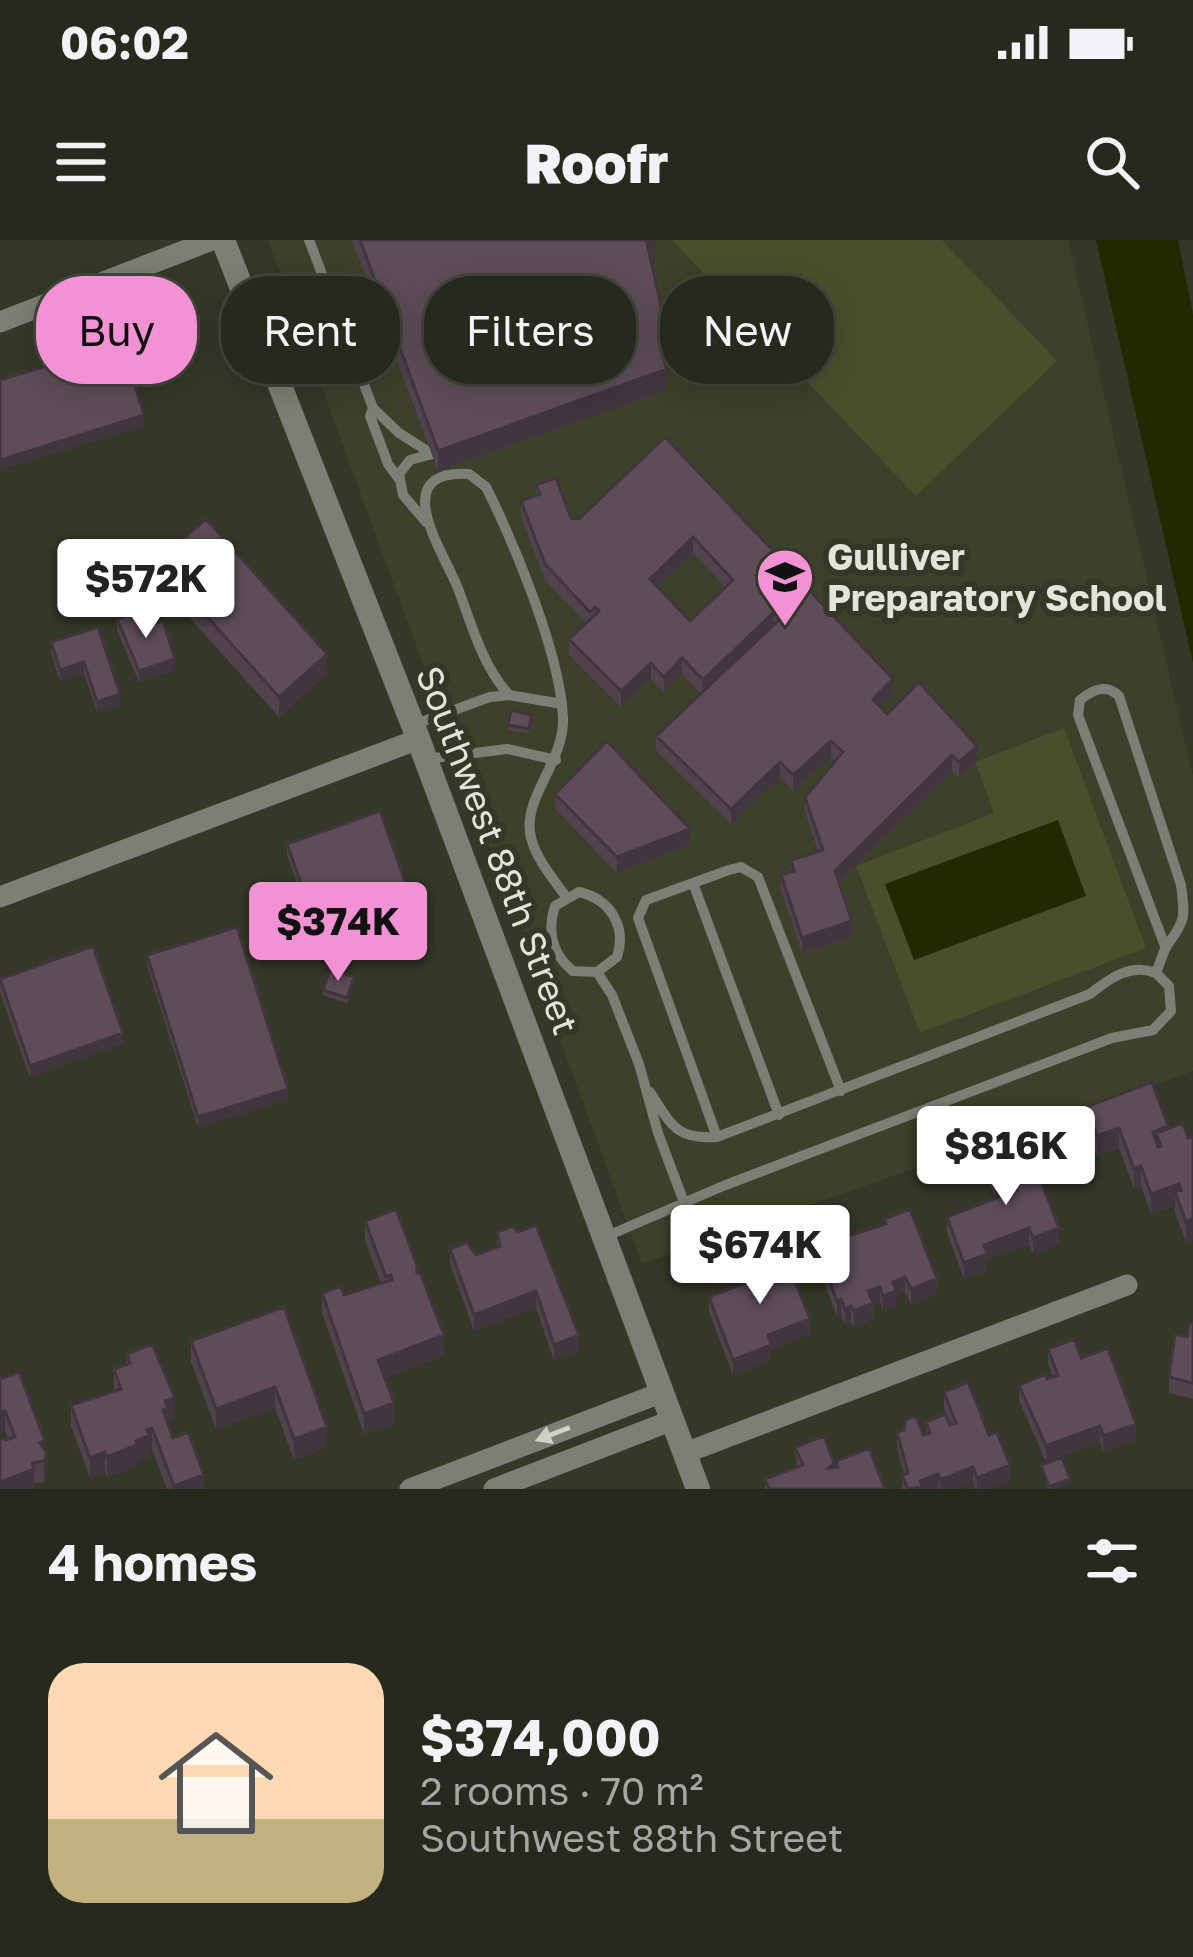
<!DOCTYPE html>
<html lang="en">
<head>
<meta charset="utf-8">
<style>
  :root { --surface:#262a1d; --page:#32362a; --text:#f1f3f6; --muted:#a4a7a4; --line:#42463b; --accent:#f391d5 }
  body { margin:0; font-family:"Golos Text",sans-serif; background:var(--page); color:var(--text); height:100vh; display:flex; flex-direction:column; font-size:45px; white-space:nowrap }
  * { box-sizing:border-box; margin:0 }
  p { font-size:39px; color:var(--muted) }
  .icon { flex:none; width:66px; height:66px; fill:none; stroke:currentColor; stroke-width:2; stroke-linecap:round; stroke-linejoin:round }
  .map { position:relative; height:1249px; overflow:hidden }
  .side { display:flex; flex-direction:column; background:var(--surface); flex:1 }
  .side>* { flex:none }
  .banner { position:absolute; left:36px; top:36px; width:1122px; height:108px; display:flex; gap:24px }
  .price { position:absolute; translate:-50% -102px; padding:0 27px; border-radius:12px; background:#fff; color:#222; font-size:39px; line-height:78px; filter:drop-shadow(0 3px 6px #0008) }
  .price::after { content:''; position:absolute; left:50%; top:72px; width:36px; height:27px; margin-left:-18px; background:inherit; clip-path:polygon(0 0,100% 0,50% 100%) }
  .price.on { background:var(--accent); color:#111 }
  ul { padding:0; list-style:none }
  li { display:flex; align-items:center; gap:36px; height:300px; padding:0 48px }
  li+li { border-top:3px solid var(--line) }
  li span { display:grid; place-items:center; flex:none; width:336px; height:240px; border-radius:36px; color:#555 }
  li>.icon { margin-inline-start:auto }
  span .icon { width:144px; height:144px; fill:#fffc; stroke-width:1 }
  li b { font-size:51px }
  h2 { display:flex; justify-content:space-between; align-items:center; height:144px; padding:0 48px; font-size:51px }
  .pill { padding:0 42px; border-radius:48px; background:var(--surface); box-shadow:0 6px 30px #0003,0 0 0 3px var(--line); font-size:42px; line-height:108px }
  .pill.on { background:var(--accent); color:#111 }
  .status { display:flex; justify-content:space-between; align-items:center; height:84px; padding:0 60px; background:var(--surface); direction:ltr }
  .status svg { height:33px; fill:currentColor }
  header { display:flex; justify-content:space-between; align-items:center; height:156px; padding:0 48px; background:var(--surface); font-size:54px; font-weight:800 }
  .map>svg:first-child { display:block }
  .built { fill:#3c412a }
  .green { fill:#48502b }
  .water { fill:#222901 }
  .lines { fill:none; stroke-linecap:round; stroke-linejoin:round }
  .service { stroke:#7d7f77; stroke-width:10 }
  .minor { stroke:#7d7f77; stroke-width:21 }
  .tertiary { stroke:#7d7f77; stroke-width:24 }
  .wall { fill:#51424c; fill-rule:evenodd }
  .shaded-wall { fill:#42363e }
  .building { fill:#5e4d58; stroke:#42363e; stroke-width:3; fill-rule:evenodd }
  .oneway { fill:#ced1c6 }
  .labels { text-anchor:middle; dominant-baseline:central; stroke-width:12; stroke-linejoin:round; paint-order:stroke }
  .poi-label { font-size:36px; font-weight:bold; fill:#e2e5da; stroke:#333827; text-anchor:start }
  .street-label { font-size:36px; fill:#e2e5da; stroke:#333827 }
</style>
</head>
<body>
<div class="status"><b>06:02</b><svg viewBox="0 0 49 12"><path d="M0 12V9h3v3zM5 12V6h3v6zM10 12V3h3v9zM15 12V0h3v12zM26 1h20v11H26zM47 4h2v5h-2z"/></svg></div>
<header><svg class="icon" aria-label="menu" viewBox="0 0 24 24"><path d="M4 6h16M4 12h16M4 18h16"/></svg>Roofr<svg class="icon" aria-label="search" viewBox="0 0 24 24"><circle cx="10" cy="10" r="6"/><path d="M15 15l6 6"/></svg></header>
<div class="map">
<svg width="1193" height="1249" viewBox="0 0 1193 1249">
  <rect width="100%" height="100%" fill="#333827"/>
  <path class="built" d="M268,0H1068L1193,537V831L642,1024Z"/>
  <path class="green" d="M672,0H942L1057,121L916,256Z
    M1064,488L1146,708L920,793L856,626L994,573L975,522Z"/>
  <path class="water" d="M1096,0H1178L1193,74V423Z
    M1058,580L1086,656L914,720L885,644Z"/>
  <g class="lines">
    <path class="service" d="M309,0L373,168L370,176L388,224L399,239
      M373,168L399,193L432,214
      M426,282L403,255L399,234L410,220L432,214
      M509,455C481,424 472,384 457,346C442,310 387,229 469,234L486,247C515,305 560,414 563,477C565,520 525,555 530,592C533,616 553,638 566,657
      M413,485L490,457L509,455L562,464
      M426,519L507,509L556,520
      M693,643L779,875
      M579,652C610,659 627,686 617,717L597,732L573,731C552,714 547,691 555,666Z
      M597,732L612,755L639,824L658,893L685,965
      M1156,733C1160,724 1163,711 1168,704C1186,680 1185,676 1181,645L1119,456C1106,443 1092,450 1080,460L1078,475L1165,706
      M717,897L638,678L646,660L729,630L741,627L758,637L841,851
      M605,997L723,946L1112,798L1153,790L1171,771L1169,746L1156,733C1130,723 1110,738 1090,754L717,897C675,900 671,884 650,852"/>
    <path class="minor" d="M0,82L212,0
      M0,657L419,499
      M685,1213L1127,1045
      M410,1249L663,1152
      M494,1249L673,1180"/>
    <path class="tertiary" d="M223,0L413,485L698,1249"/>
  </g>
  <path class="wall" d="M352,0H654L655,21L651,22L669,122L666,125L667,150L438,231Z
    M665,197L893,455L881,467L887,474L977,521L959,538L952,531L839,642L852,697L802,713L781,651V635L791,632V620L818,611L805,572V557L835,521L831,517L793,551L780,537L731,584L656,511V496L701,454L682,434L664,452L651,439L621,467L569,415V399L586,383L545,340L521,277V261L536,256V245L571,278L579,279ZM693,313L725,347L690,381L658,347Z
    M158,322L327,434L279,477L158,343Z
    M117,379L150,385L175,430L139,442L117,390Z
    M98,387L120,465L97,472L84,433L60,441L51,413V402Z
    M531,480L529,494L508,490V485Z
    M555,554L690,605L617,633L555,569Z
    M287,604L411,669L318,702L287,615Z
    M147,715L288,859L198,887L147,726Z
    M0,739L123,803L30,837L0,753Z
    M354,742L347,763L323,755V750Z
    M1086,867L1168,889L1188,898L1193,896V999L1186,1002L1175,973V966L1151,974L1141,946L1134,949L1119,908L1097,916L1086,887Z
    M1028,906L1059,1003L1033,1014L1029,1004L987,1019V1030L964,1039L947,992V977L995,958L987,938V922Z
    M884,979L937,1054L911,1065L905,1052L896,1056V1066L883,1071L880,1062L873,1065V1079L854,1087L851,1082L845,1084L841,1075L837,1077L816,1021V1006L884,984Z
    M365,981L417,1033L444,1116L384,1138L394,1183L364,1194L322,1073V1053L344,1055L381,1043L365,1001Z
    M497,992L579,1111L554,1121L536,1067L474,1091L450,1024V1009L476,1015L497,1007Z
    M758,1017L810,1094L771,1110V1120L733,1135L709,1072V1057L760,1037Z
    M284,1067L327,1207L294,1220L275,1168L216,1189L191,1122V1101Z
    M1193,1084V1159L1169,1153V1137Z
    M1048,1109L1081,1118L1136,1199L1103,1212L1100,1202L1046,1222L1019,1160V1145L1053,1137L1048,1124Z
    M127,1114L175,1178L168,1180L173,1198L204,1249H167L152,1209L150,1210V1216L137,1220V1226L107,1237L105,1232L90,1238L71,1186V1165L114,1152V1129L127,1124Z
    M0,1139L45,1209L47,1233L44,1242L34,1243V1249L6,1200H8L5,1191L0,1193Z
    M944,1152L989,1195L1010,1241L989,1249H975L973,1242L956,1249H902V1235L904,1234L897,1208V1192L923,1195L926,1194V1182L950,1185L944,1168Z
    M795,1207L834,1227H836V1221L885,1249H765V1239L797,1227Z"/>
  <path class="shaded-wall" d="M655,0V21L647,23V3Z
    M669,102V122L660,130V109Z
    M667,129V150L438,231V211Z
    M144,175V186L0,230V220Z
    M693,297V313L650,354V339Z
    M804,343V359L781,381V365Z
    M774,372V388L703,455V440Z
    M327,414V434L279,477V457Z
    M682,418V434L664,452V437Z
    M175,419V430L139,442V431Z
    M84,422V433L60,441V430Z
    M651,423V439L621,467V451Z
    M893,439V455L873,474V459Z
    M120,454V465L97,472V462Z
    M831,501V517L793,551V535Z
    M977,506V521L959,538V522Z
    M952,515V531L835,646V631Z
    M780,522V537L731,584V569Z
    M690,589V605L617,633V617Z
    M411,658V669L318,702V691Z
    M852,681V697L802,713V698Z
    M123,793V803L30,837V826Z
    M288,849V859L198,887V877Z
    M1119,888V908L1097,916V896Z
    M1141,926V946L1134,949V929Z
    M1012,937V953L995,960V944Z
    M1179,944V963L1175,952V966L1151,974V954Z
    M1193,979V999L1186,1002V982Z
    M1029,988V1004L987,1019V1030L964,1039V1023L984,1005Z
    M1059,988V1003L1033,1014V998Z
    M905,1037V1052L896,1056V1066L883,1071V1056L893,1042Z
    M937,1039V1054L911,1065V1049Z
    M880,1047V1062L873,1065V1079L854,1087V1071L868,1051Z
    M536,1051V1067L474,1091V1075Z
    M841,1059V1075L837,1077V1061Z
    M851,1066V1082L845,1084V1069Z
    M810,1079V1094L771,1110V1120L733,1135V1120L768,1095Z
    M444,1095V1116L378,1140V1120Z
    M579,1095V1111L554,1121V1105Z
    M275,1147V1168L216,1189V1169Z
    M175,1158V1178L168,1180V1188L163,1170L165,1161Z
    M394,1163V1183L364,1194V1174Z
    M5,1171V1191L0,1193V1173Z
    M1136,1184V1199L1103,1212V1196Z
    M1100,1186V1202L1046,1222V1206Z
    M327,1187V1207L294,1220V1199Z
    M152,1188V1209L150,1210V1216L137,1220V1226L107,1237V1217Z
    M45,1201V1220L47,1213V1233L44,1242V1221L40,1223V1203Z
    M105,1212V1232L90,1238V1218Z
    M1010,1225V1241L989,1249H977V1238Z
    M973,1227V1242L956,1249H940V1240Z
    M34,1229V1249H0V1242Z
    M938,1234V1249H917L920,1241Z
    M204,1235V1249H174V1246Z
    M1070,1239V1244L1057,1249H1049V1247Z"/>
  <path class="building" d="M360,0H654L647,3L669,102L660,109L667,129L438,211Z
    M122,103L144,175L0,220V140Z
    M665,197L804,343L781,365L787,371L809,350L893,439L873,459L887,474L919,442L977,506L959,522L952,515L835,631L852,681L802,698L781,635L794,631L791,620L823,610L805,557L843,512L831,501L793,535L780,522L731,569L656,496L781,378L774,372L703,440L682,418L664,437L651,423L621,451L569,399L599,371L595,367L590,372L545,324L521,261L540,254L536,245L556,238L571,278L579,279ZM693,297L733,340L690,381L650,339Z
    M206,279L327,414L279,457L158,322Z
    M145,370L150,385L163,381L175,419L139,431L117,379Z
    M98,387L120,454L97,462L84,422L60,430L51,402Z
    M511,470L531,475L529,489L508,485Z
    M607,501L690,589L617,617L555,554Z
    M380,571L411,658L318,691L287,604Z
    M237,687L288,849L198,877L147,715Z
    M93,706L123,793L30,826L0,739Z
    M330,729L354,737L347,758L323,750Z
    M1152,842L1168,886L1153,892L1158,907L1161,906L1156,893L1183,883L1188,898L1193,896V979L1186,982L1175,952L1181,950L1179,944L1151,954L1141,926L1134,929L1119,888L1097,896L1086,867Z
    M1028,906L1059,988L1033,998L1029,988L984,1005L987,1014L964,1023L947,977L1017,950L1012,937L995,944L987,922Z
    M396,969L417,1025V1033L420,1032L444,1095L378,1120L394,1163L364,1174L322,1053L341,1046L344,1055L392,1040L391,1035L386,1037L365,981Z
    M910,969L937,1039L911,1049L905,1037L893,1042L896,1051L883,1056L880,1047L868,1051L873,1063L854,1071L851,1066L845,1069L841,1059L837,1061L816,1006L886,984L884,979Z
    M536,985L579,1095L554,1105L536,1051L474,1075L450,1009L467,1002L476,1015L500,1006L497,992L513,986L518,992Z
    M782,1008L810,1079L768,1095L771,1105L733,1120L709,1057L765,1035L758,1017Z
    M284,1067L327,1187L294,1199L275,1147L216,1169L191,1101Z
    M1189,1083L1193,1084V1143L1169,1137L1175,1094L1187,1097Z
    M1074,1099L1081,1118L1108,1108L1136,1184L1103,1196L1100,1186L1046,1206L1019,1145L1046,1134L1047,1139L1058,1135L1048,1109Z
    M152,1104L175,1158L165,1161L168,1168L163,1170L173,1198L188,1192L204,1235L174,1246L152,1188L147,1190L150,1195L136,1201L137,1205L107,1217L105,1212L90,1218L71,1165L121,1149L114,1129L130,1123L127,1114Z
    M19,1132L45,1201L40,1203L47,1213L44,1221L32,1223L34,1229L0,1242V1197L6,1200L15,1197L5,1171L0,1173V1139Z
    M968,1142L989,1195L997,1192L1010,1225L977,1238L973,1227L940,1240L938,1234L920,1241L923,1247L908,1249L902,1235L908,1233L897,1192L904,1190L905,1180L912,1177L917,1178L923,1195L930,1193L926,1182L945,1174L950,1185L956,1183L944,1152Z
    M824,1196L834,1223L829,1228L838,1227L836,1221L869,1208L885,1249H769L765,1239L803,1225L795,1207Z
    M1062,1217L1070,1239L1049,1247L1041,1225Z"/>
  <defs><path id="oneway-solid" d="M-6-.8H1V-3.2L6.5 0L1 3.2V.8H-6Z" transform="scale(3)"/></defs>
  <use class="oneway" href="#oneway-solid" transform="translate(553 1194) rotate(159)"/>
  <defs>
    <symbol id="school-pin" viewBox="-11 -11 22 30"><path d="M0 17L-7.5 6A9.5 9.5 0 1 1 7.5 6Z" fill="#f391d5" stroke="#333827"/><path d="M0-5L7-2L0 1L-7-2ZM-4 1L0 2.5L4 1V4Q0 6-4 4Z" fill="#111"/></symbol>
  </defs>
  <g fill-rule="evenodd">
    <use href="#school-pin" x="752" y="304" width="66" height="90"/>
  </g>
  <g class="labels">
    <g class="poi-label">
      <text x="827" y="316">Gulliver<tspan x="827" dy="41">Preparatory School</tspan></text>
    </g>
    <g class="street-label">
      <text transform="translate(498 610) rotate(69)">Southwest 88th Street</text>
    </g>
  </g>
</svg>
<b class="price" style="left:146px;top:401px">$572K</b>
<b class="price on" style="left:338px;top:744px">$374K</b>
<b class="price" style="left:1006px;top:968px">$816K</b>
<b class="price" style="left:760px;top:1067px">$674K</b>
<div class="banner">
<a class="pill on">Buy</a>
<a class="pill">Rent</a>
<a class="pill">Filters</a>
<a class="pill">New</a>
</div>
</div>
<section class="side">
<h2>4 homes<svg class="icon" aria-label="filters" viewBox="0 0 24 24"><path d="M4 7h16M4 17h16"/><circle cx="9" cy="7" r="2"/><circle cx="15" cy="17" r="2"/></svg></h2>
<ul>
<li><span style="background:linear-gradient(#ffd9b3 65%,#c2b280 0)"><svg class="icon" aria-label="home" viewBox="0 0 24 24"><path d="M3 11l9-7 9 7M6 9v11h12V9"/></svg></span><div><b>$374,000</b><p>2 rooms · 70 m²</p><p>Southwest 88th Street</p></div></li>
</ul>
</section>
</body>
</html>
